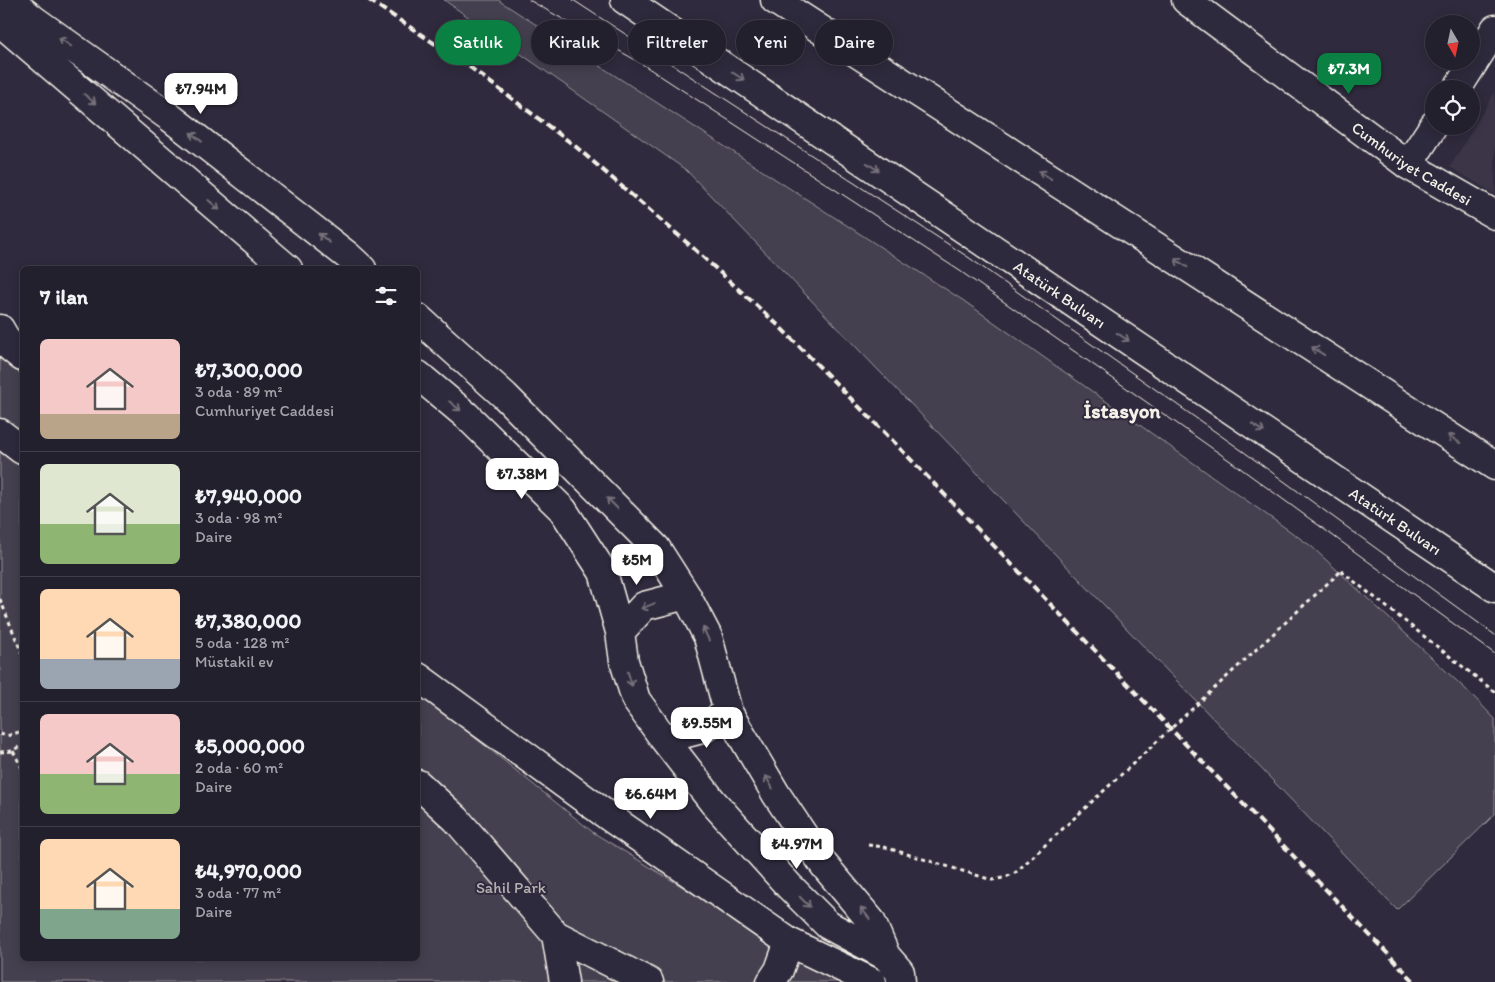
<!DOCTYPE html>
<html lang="tr">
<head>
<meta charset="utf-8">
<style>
  :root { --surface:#23202e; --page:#2b2836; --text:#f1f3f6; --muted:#a3a3aa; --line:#403e4a; --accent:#0b8043 }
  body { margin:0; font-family:Itim,sans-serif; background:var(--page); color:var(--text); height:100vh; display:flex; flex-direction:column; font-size:19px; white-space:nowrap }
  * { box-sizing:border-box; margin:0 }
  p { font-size:16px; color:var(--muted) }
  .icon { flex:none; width:28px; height:28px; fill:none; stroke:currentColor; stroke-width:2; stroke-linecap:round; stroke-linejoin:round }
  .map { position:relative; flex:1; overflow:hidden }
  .drawer { position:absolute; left:20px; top:266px; width:400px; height:695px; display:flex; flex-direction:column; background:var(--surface); border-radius:8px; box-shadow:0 2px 12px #0003,0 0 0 1px var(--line) }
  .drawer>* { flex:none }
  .guide { position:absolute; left:435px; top:20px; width:475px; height:45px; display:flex; gap:10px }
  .needle { width:32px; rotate:171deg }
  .buttons { position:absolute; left:1425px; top:15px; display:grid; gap:10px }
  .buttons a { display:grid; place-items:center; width:55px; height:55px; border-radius:50%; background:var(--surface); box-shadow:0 2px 12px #0003,0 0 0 1px var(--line); font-size:25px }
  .price { position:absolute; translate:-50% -42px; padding:0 11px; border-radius:10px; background:#fff; color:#222; font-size:16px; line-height:32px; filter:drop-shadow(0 1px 2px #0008) }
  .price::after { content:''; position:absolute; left:50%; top:30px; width:15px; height:11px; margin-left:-8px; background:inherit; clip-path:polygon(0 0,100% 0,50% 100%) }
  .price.on { background:var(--accent); color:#fff }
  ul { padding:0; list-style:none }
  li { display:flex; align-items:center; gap:15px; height:125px; padding:0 20px }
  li+li { border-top:1px solid var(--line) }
  li span { display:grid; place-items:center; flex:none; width:140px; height:100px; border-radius:8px; color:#555 }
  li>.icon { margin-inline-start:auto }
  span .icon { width:60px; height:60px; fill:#fffc; stroke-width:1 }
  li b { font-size:21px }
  h2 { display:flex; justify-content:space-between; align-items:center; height:60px; padding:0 20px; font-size:21px }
  .tag { padding:0 18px; border-radius:22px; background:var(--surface); box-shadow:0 2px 12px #0003,0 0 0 1px var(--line); font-size:18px; line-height:45px }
  .tag.on { background:var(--accent); color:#fff }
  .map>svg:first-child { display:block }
  .built { fill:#3b3647 }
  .green { fill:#454050; stroke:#9c989c }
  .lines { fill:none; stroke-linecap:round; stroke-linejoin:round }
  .minor-casing { stroke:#f4f1e8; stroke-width:31 }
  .major-casing { stroke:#f4f1e8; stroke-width:31 }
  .path { stroke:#f4f1e8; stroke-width:3; stroke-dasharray:4 4; stroke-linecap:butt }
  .minor { stroke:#2f2a3d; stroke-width:28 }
  .major { stroke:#2f2a3d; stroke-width:28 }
  .tram { stroke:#f4f1e8; stroke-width:1 }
  .rail { stroke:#f4f1e8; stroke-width:4; stroke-dasharray:8 4; stroke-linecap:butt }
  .path-bridge { stroke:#f4f1e8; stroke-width:3; stroke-dasharray:4 4; stroke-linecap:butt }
  .oneway { stroke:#747079 }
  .labels { text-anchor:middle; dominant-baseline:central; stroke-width:4; stroke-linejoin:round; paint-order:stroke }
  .street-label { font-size:16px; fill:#f4f1e8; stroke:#2f2a3d }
  .park-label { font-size:16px; fill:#b7b3b3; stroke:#2f2a3d }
  .district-label { font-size:21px; font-weight:bold; fill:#f4f1e8; stroke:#2f2a3d }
</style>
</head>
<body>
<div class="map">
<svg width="1495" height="982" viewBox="0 0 1495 982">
  <rect width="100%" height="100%" fill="#2f2a3d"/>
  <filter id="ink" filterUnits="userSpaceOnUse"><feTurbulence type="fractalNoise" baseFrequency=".02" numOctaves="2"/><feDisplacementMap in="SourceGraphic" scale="10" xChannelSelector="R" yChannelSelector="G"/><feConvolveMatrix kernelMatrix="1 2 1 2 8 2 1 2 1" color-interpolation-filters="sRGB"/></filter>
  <g filter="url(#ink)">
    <path class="built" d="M1495,92V194L1450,167Z"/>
    <path class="green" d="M444,0H498L964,301L1311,546L1473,696L1495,719V814L1397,910L686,170Z
      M0,352L9,364L22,375V959H418V692L594,833L783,948L843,982H0Z"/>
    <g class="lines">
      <defs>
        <path id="minor" d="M9,0L34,20L171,118L348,256L362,269
          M0,22L288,269
          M1457,89L1495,29
          M1408,165L1434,125
          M418,318L505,396L656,548L686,595L708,637L728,712L776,794L802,833L824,865L871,921L886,956L900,972L901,982
          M0,329L11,348L22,357
          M418,375L467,416L563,510L603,572L620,632L624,661L636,700L664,739L713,802L789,886L828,925L886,956
          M0,433L22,450
          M620,632L644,606L686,595
          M418,677L608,816L789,942L872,982
          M664,739L702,729L728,712
          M418,784L456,819L556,935L564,982
          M556,935L649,982
          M771,982L779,970L789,942"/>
        <g id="major">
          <path id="s1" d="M625,0L1495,588"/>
          <path d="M775,0L1495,466"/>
          <path id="s2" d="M1186,0L1408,165L1495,215"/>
        </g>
      </defs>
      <use href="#minor" class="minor-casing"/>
      <use href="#major" class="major-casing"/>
      <path class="path" d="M1341,571L1495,692
        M0,599L22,654
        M0,734L7,736L22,731
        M13,751L22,768
        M0,752L13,751L22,744"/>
      <use href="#minor" class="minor"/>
      <use href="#major" class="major"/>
      <path class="tram" d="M529,0L639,62L960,271L1236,465L1495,654
        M573,0L968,257L1244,452L1495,635"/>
      <path class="rail" d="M369,0L467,65L575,146L692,247L779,326L890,438L1415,982"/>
      <path class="path-bridge" d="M868,845L884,847L992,880L1003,878L1015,873L1341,571"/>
    </g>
    <defs><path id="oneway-shaft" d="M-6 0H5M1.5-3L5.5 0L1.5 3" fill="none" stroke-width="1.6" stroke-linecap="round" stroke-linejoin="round" transform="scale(1.25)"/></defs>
    <g class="oneway">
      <use href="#oneway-shaft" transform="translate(65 42) rotate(-145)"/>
      <use href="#oneway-shaft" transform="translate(738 76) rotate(34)"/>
      <use href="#oneway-shaft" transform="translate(90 99) rotate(40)"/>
      <use href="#oneway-shaft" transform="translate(196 137) rotate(-142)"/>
      <use href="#oneway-shaft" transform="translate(873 167) rotate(34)"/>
      <use href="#oneway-shaft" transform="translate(1045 175) rotate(-147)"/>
      <use href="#oneway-shaft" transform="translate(214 205) rotate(41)"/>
      <use href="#oneway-shaft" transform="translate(324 238) rotate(-142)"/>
      <use href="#oneway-shaft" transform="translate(1181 263) rotate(-147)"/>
      <use href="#oneway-shaft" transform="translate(1123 337) rotate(34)"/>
      <use href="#oneway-shaft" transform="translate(1318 351) rotate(-147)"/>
      <use href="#oneway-shaft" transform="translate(455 406) rotate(39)"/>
      <use href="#oneway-shaft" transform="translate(1258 428) rotate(34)"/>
      <use href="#oneway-shaft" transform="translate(1454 439) rotate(-147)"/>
      <use href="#oneway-shaft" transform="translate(612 503) rotate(-135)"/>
      <use href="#oneway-shaft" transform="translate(648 606) rotate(158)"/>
      <use href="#oneway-shaft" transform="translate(706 634) rotate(-114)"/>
      <use href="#oneway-shaft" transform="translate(630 679) rotate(73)"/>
      <use href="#oneway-shaft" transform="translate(769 782) rotate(-120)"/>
      <use href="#oneway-shaft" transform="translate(805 902) rotate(45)"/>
      <use href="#oneway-shaft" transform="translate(865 913) rotate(-128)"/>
    </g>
  </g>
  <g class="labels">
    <g class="street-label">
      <text stroke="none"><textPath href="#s2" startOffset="279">Cumhuriyet Caddesi</textPath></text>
      <text stroke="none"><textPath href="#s1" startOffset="525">Atatürk Bulvarı</textPath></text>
      <text stroke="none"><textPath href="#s1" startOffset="930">Atatürk Bulvarı</textPath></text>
    </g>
    <g class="park-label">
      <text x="511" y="887">Sahil Park</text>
    </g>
    <g class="district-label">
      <text x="1122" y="410">İstasyon</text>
    </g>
  </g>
</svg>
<div class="buttons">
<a><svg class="needle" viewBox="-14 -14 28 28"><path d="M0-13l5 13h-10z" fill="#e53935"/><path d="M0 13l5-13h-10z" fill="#a3a3aa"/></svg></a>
<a><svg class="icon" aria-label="locate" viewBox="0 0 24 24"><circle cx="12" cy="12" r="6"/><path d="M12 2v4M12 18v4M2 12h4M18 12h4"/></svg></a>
</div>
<b class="price on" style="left:1349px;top:95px">₺7.3M</b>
<b class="price" style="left:201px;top:115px">₺7.94M</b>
<b class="price" style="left:522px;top:500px">₺7.38M</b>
<b class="price" style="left:637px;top:586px">₺5M</b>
<b class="price" style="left:707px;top:749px">₺9.55M</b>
<b class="price" style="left:651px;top:820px">₺6.64M</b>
<b class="price" style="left:797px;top:870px">₺4.97M</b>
<div class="guide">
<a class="tag on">Satılık</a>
<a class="tag">Kiralık</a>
<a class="tag">Filtreler</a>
<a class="tag">Yeni</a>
<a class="tag">Daire</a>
</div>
<section class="drawer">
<h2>7 ilan<svg class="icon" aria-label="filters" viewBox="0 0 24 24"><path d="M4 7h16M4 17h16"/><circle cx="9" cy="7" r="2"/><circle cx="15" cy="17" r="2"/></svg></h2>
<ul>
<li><span style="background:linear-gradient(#f6c9c9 75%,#b9a48a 0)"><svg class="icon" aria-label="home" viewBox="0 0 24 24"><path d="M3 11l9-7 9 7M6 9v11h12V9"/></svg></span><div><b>₺7,300,000</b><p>3 oda · 89 m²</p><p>Cumhuriyet Caddesi</p></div></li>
<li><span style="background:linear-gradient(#dfe7d0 60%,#8fb573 0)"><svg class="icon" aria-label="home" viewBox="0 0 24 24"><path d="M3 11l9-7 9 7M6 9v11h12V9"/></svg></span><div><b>₺7,940,000</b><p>3 oda · 98 m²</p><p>Daire</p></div></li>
<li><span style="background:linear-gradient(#ffd9b3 70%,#9aa5b1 0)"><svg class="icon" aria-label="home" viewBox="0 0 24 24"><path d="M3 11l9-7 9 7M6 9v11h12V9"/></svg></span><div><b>₺7,380,000</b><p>5 oda · 128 m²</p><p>Müstakil ev</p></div></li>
<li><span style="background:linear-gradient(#f6c9c9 60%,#8fb573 0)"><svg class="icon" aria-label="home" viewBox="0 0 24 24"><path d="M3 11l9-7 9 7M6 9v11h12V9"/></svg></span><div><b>₺5,000,000</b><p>2 oda · 60 m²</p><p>Daire</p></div></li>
<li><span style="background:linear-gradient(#ffd9b3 70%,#7fa58c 0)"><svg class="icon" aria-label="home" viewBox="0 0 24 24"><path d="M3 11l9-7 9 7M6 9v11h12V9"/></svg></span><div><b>₺4,970,000</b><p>3 oda · 77 m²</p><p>Daire</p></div></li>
</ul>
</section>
</div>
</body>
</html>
